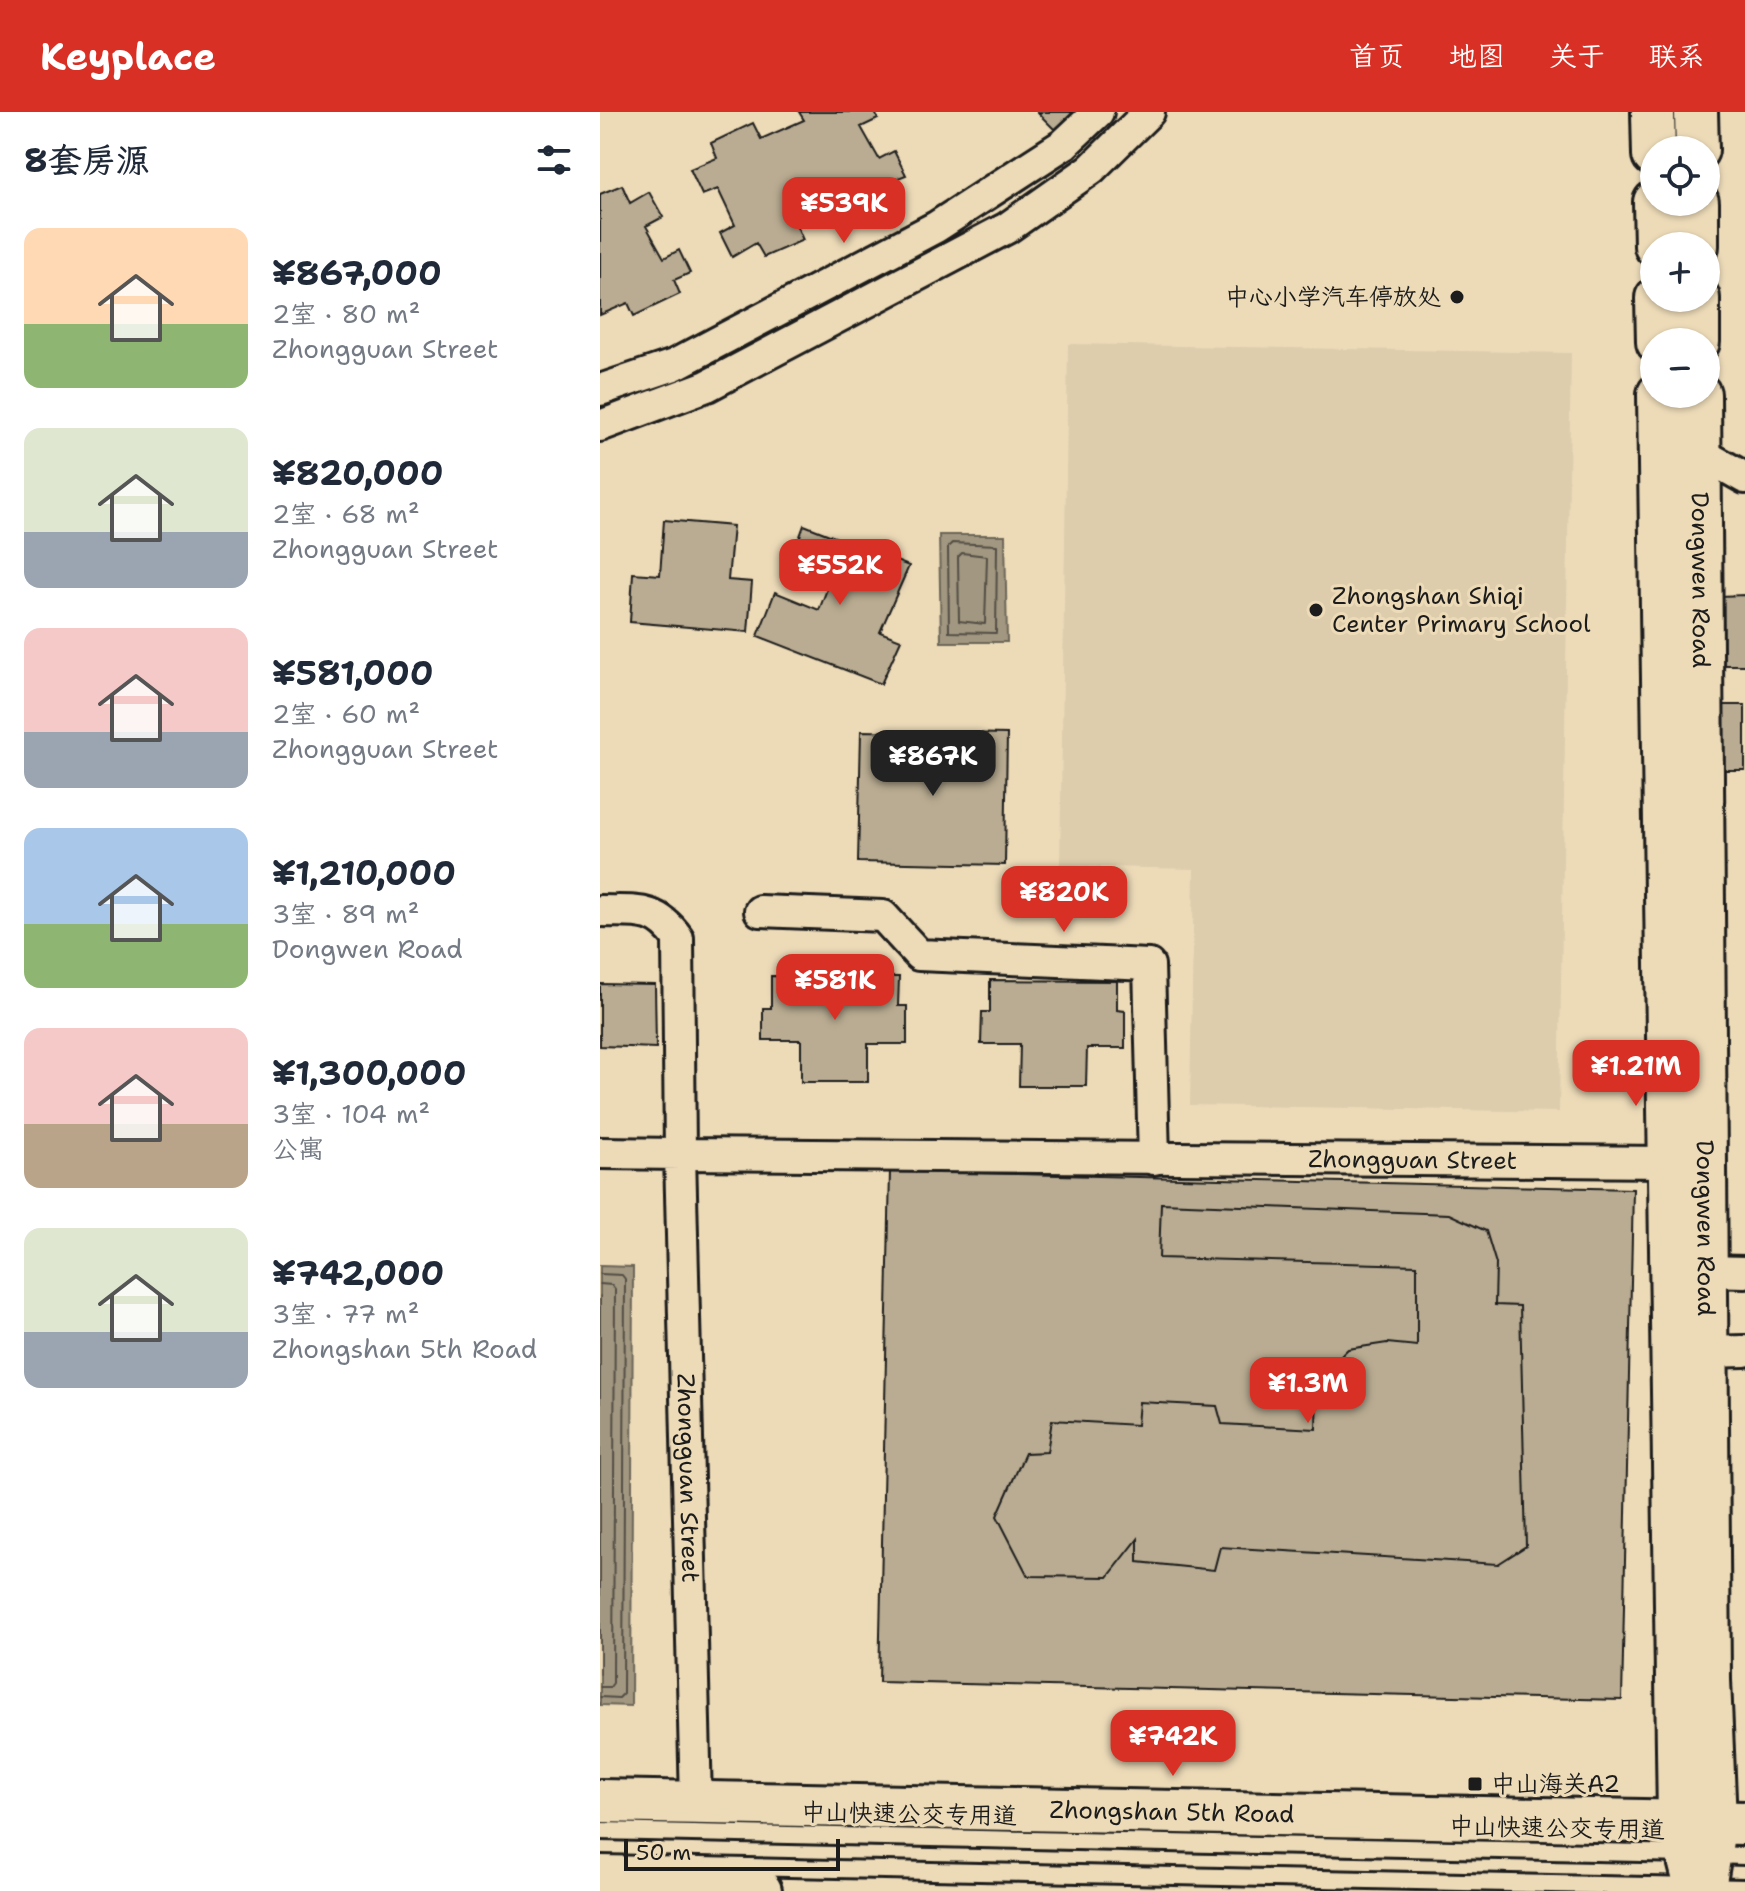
<!DOCTYPE html>
<html lang="zh">
<head>
<meta charset="utf-8">
<style>
  :root { --surface:#fff; --page:#f2f2f3; --text:#1f2937; --muted:#747a83; --accent:#d93025 }
  body { margin:0; font-family:"Shantell Sans","LXGW WenKai TC",sans-serif; background:var(--page); color:var(--text); height:100vh; display:flex; flex-direction:column; font-size:30px; white-space:nowrap }
  * { box-sizing:border-box; margin:0 }
  p { font-size:26px; color:var(--muted) }
  .icon { flex:none; width:44px; height:44px; fill:none; stroke:currentColor; stroke-width:2; stroke-linecap:round; stroke-linejoin:round }
  .map { position:relative; flex:1; overflow:hidden }
  .drawer { display:flex; flex-direction:column; background:var(--surface); width:600px }
  .drawer>* { flex:none }
  .controls { position:absolute; left:1040px; top:24px; display:grid; gap:16px }
  .controls a { display:grid; place-items:center; width:80px; height:80px; border-radius:50%; background:var(--surface); box-shadow:0 2px 6px #0004; font-size:40px }
  .scale { position:absolute; left:24px; bottom:20px; width:216px; box-sizing:border-box; padding-left:8px; border:4px solid #1c1c1c; border-top:0; font-size:22px; line-height:28px; white-space:nowrap; color:#1c1c1c; -webkit-text-stroke:6px #eddbb8; paint-order:stroke }
  .price { position:absolute; translate:-50% -68px; padding:0 18px; border-radius:16px; background:var(--accent); color:#fff; font-size:26px; line-height:52px; filter:drop-shadow(0 2px 4px #0008) }
  .price::after { content:''; position:absolute; left:50%; top:48px; width:24px; height:18px; margin-left:-12px; background:inherit; clip-path:polygon(0 0,100% 0,50% 100%) }
  .price.on { background:#222; color:#fff }
  ul { padding:0; list-style:none }
  li { display:flex; align-items:center; gap:24px; height:200px; padding:0 24px }
  li span { display:grid; place-items:center; flex:none; width:224px; height:160px; border-radius:16px; color:#555 }
  li>.icon { margin-inline-start:auto }
  span .icon { width:96px; height:96px; fill:#fffc; stroke-width:1 }
  li b { font-size:34px }
  h2 { display:flex; justify-content:space-between; align-items:center; height:96px; padding:0 24px; font-size:34px }
  header { display:flex; align-items:center; gap:48px; box-sizing:border-box; height:112px; padding:0 40px; background:var(--accent); color:#fff }
  header strong { font-size:38px }
  nav { display:flex; gap:44px; margin-inline-start:auto; font-size:28px }
  main { display:flex; flex:1; min-height:0 }
  .map>svg:first-child { display:block }
  .built { fill:#ddcdad }
  .water { fill:#a29780; stroke:#6c6658; stroke-width:2 }
  .lines { fill:none; stroke-linecap:round; stroke-linejoin:round }
  .shore { stroke:#524d44; stroke-width:2 }
  .building { fill:#b9ac92; stroke:#1c1c1c; stroke-width:2 }
  .lane-casing { stroke:#1c1c1c; stroke-width:22 }
  .street-casing { stroke:#1c1c1c; stroke-width:36 }
  .secondary-casing { stroke:#1c1c1c; stroke-width:48 }
  .lane { stroke:#eddbb8; stroke-width:16 }
  .street { stroke:#eddbb8; stroke-width:30 }
  .secondary { stroke:#eddbb8; stroke-width:42 }
  .poi-dot { fill:#1c1c1c; stroke:#eddbb8; stroke-width:3 }
  .labels { text-anchor:middle; dominant-baseline:central; stroke-width:6; stroke-linejoin:round; paint-order:stroke }
  .poi-label { font-size:24px; fill:#1c1c1c; stroke:#eddbb8; text-anchor:start }
  .street-label { font-size:24px; fill:#1c1c1c; stroke:#eddbb8 }
</style>
</head>
<body>
<header>
<strong>Keyplace</strong>
<nav><a>首页</a><a>地图</a><a>关于</a><a>联系</a></nav>
</header>
<main>
<section class="drawer">
<h2>8套房源<svg class="icon" aria-label="filters" viewBox="0 0 24 24"><path d="M4 7h16M4 17h16"/><circle cx="9" cy="7" r="2"/><circle cx="15" cy="17" r="2"/></svg></h2>
<ul>
<li><span style="background:linear-gradient(#ffd9b3 60%,#8fb573 0)"><svg class="icon" aria-label="home" viewBox="0 0 24 24"><path d="M3 11l9-7 9 7M6 9v11h12V9"/></svg></span><div><b>¥867,000</b><p>2室 · 80 m²</p><p>Zhongguan Street</p></div></li>
<li><span style="background:linear-gradient(#dfe7d0 65%,#9aa5b1 0)"><svg class="icon" aria-label="home" viewBox="0 0 24 24"><path d="M3 11l9-7 9 7M6 9v11h12V9"/></svg></span><div><b>¥820,000</b><p>2室 · 68 m²</p><p>Zhongguan Street</p></div></li>
<li><span style="background:linear-gradient(#f6c9c9 65%,#9aa5b1 0)"><svg class="icon" aria-label="home" viewBox="0 0 24 24"><path d="M3 11l9-7 9 7M6 9v11h12V9"/></svg></span><div><b>¥581,000</b><p>2室 · 60 m²</p><p>Zhongguan Street</p></div></li>
<li><span style="background:linear-gradient(#a9c7e8 60%,#8fb573 0)"><svg class="icon" aria-label="home" viewBox="0 0 24 24"><path d="M3 11l9-7 9 7M6 9v11h12V9"/></svg></span><div><b>¥1,210,000</b><p>3室 · 89 m²</p><p>Dongwen Road</p></div></li>
<li><span style="background:linear-gradient(#f6c9c9 60%,#b9a48a 0)"><svg class="icon" aria-label="home" viewBox="0 0 24 24"><path d="M3 11l9-7 9 7M6 9v11h12V9"/></svg></span><div><b>¥1,300,000</b><p>3室 · 104 m²</p><p>公寓</p></div></li>
<li><span style="background:linear-gradient(#dfe7d0 65%,#9aa5b1 0)"><svg class="icon" aria-label="home" viewBox="0 0 24 24"><path d="M3 11l9-7 9 7M6 9v11h12V9"/></svg></span><div><b>¥742,000</b><p>3室 · 77 m²</p><p>Zhongshan 5th Road</p></div></li>
</ul>
</section>
<div class="map">
<svg width="1145" height="1779" viewBox="0 0 1145 1779">
  <rect width="100%" height="100%" fill="#eddbb8"/>
  <filter id="ink" filterUnits="userSpaceOnUse"><feTurbulence type="fractalNoise" baseFrequency=".0125" numOctaves="2"/><feDisplacementMap in="SourceGraphic" scale="16" xChannelSelector="R" yChannelSelector="G"/><feConvolveMatrix kernelMatrix="1 2 1 2 8 2 1 2 1" color-interpolation-filters="sRGB"/></filter>
  <g filter="url(#ink)">
    <path class="built" d="M468,232L971,241L959,1000L590,993L594,757L460,754Z"/>
    <path class="water" d="M339,423H405L407,530H341Z
      M0,1154L33,1155L31,1594L0,1593Z"/>
    <g class="lines">
      <path class="shore" d="M352,431L397,433L396,521L349,520L348,435Z
        M362,441L387,444L385,512L359,509L358,445Z
        M0,1162L22,1163L25,1167L23,1582L19,1586L0,1585
        M0,1172L12,1173L15,1177L13,1571L10,1575H0
        M0,1184V1562"/>
    </g>
    <path class="building" d="M199,0H275L278,7L261,15L279,47L294,39L306,63L290,69L296,83L249,105L243,92L196,112L203,128L164,145L156,131L132,145L120,121L135,113L118,77L102,83L90,57L117,46L111,31L153,11L161,27L204,8Z
      M437,0H476L457,20Z
      M22,73L30,91L49,80L63,105L46,114L64,146L79,138L90,161L74,168L80,182L34,204L28,191L0,203V82Z
      M64,408L133,414L128,468L152,470L148,520L30,510L33,461L60,463Z
      M204,413L309,454L280,520L301,528L281,572L158,524L175,480L219,498L229,472L189,455Z
      M1145,483V553H1121L1119,484Z
      M1124,593H1145V658H1122Z
      M261,619L407,622L405,753L258,750Z
      M171,864L299,865L298,894H307V932H268V970H201V928H163V896H171Z
      M390,868L517,869V898L525,899V936H487L486,974H419L420,932H381L382,900H390Z
      M0,872L55,873L56,936L0,934Z
      M290,1059L1033,1077L1022,1588L279,1570Z
      M561,1091L849,1102L886,1119L896,1152L895,1193L920,1194L926,1434L898,1452L620,1435L614,1458L538,1450V1427L508,1465L428,1464L397,1404L425,1341L447,1340L452,1308L537,1313L539,1290L617,1294L622,1312L716,1317L717,1275L727,1257L748,1237L787,1231L817,1234V1153L559,1146Z"/>
    <g class="lines">
      <defs>
        <path id="lane" d="M0,1719L1087,1742
          M1111,1743L1145,1744
          M0,1752L1145,1776"/>
        <g id="street">
          <path d="M0,278L74,253L336,115L464,32L498,0"/>
          <path d="M0,314L107,274L407,116L491,57L549,0"/>
          <path d="M1099,340L1145,366"/>
          <path id="s1" d="M0,799C36,800 55,794 78,826L80,1042L1070,1050"/>
          <path d="M160,799L283,804L319,843L549,853L554,1047"/>
          <path id="s2" d="M0,1041L80,1042L96,1690"/>
          <path d="M1105,1159L1145,1160"/>
          <path d="M1106,1240L1145,1239"/>
        </g>
        <g id="secondary">
          <path d="M1053,0L1054,43"/>
          <path d="M1096,0L1097,38"/>
          <path d="M1055,90L1056,134"/>
          <path d="M1097,90V134"/>
          <path d="M1057,186L1058,230"/>
          <path d="M1098,186V230"/>
          <path d="M1059,282L1079,1708L1097,1779"/>
          <path id="s3" d="M1099,282L1109,1568L1115,1710L1104,1776"/>
          <path id="s4" d="M0,1689L1145,1711"/>
          <path d="M0,1776L160,1779"/>
        </g>
      </defs>
      <use href="#lane" class="lane-casing"/>
      <use href="#street" class="street-casing"/>
      <use href="#secondary" class="secondary-casing"/>
      <use href="#lane" class="lane"/>
      <use href="#street" class="street"/>
      <use href="#secondary" class="secondary"/>
    </g>
  </g>
  <g class="poi-dot">
    <circle cx="857" cy="185" r="8"/>
    <circle cx="716" cy="498" r="8"/>
    <rect x="867" y="1664" width="16" height="16" rx="4"/>
  </g>
  <g class="labels">
    <g class="poi-label">
      <text x="841" y="185" text-anchor="end">中心小学汽车停放处</text>
      <text x="732" y="484">Zhongshan Shiqi<tspan x="732" dy="28">Center Primary School</tspan></text>
      <text x="891" y="1672">中山海关A2</text>
    </g>
    <g class="street-label">
      <text stroke="none"><textPath href="#s3" startOffset="186">Dongwen Road</textPath></text>
      <text stroke="none"><textPath href="#s1" startOffset="1036">Zhongguan Street</textPath></text>
      <text stroke="none"><textPath href="#s3" startOffset="834">Dongwen Road</textPath></text>
      <text stroke="none"><textPath href="#s2" startOffset="404">Zhongguan Street</textPath></text>
      <text stroke="none"><textPath href="#s4" startOffset="572">Zhongshan 5th Road</textPath></text>
      <text transform="translate(309 1702) rotate(1)">中山快速公交专用道</text>
      <text transform="translate(957 1716) rotate(1)">中山快速公交专用道</text>
    </g>
  </g>
</svg>
<div class="controls">
<a><svg class="icon" aria-label="locate" viewBox="0 0 24 24"><circle cx="12" cy="12" r="6"/><path d="M12 2v4M12 18v4M2 12h4M18 12h4"/></svg></a>
<a>+</a>
<a>−</a>
</div>
<div class="scale">50 m</div>
<b class="price" style="left:244px;top:133px">¥539K</b>
<b class="price" style="left:240px;top:495px">¥552K</b>
<b class="price on" style="left:333px;top:686px">¥867K</b>
<b class="price" style="left:464px;top:822px">¥820K</b>
<b class="price" style="left:235px;top:910px">¥581K</b>
<b class="price" style="left:1036px;top:996px">¥1.21M</b>
<b class="price" style="left:708px;top:1313px">¥1.3M</b>
<b class="price" style="left:573px;top:1666px">¥742K</b>
</div>
</main>
</body>
</html>
